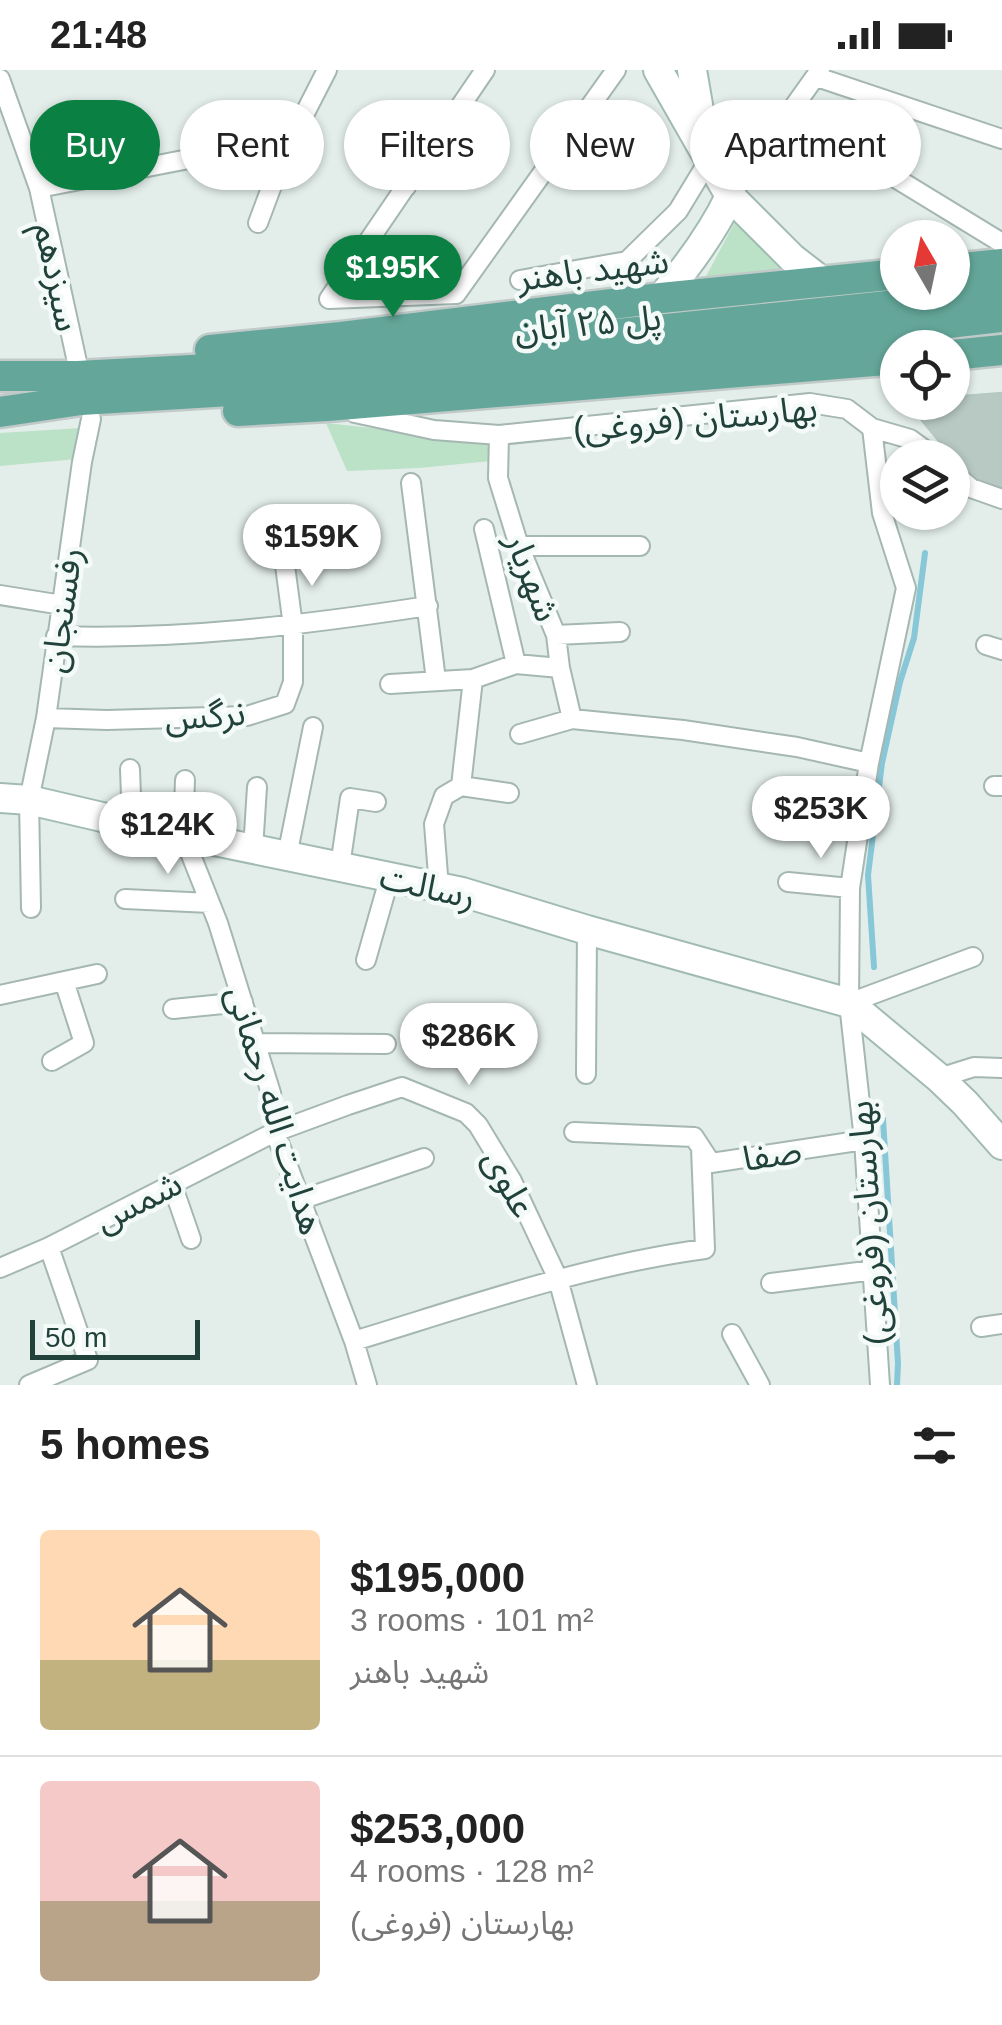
<!DOCTYPE html>
<html lang="en">
<head>
<meta charset="utf-8">
<style>
  :root { --surface:#fff; --page:#f6f6f6; --text:#222; --muted:#767676; --line:#e0e0e0; --accent:#0b8043 }
  body { margin:0; font-family:Helvetica,"Noto Sans Arabic",sans-serif; background:var(--page); color:var(--text); height:100vh; display:flex; flex-direction:column; font-size:38px; white-space:nowrap }
  * { box-sizing:border-box; margin:0 }
  p { font-size:32px; color:var(--muted) }
  .icon { flex:none; width:55px; height:55px; fill:none; stroke:currentColor; stroke-width:2; stroke-linecap:round; stroke-linejoin:round }
  .map { position:relative; height:1315px; overflow:hidden }
  .drawer { display:flex; flex-direction:column; background:var(--surface); flex:1 }
  .drawer>* { flex:none }
  .hud { position:absolute; left:30px; top:30px; width:942px; height:90px; display:flex; gap:20px }
  .needle { width:65px; rotate:351deg }
  .buttons { position:absolute; left:880px; top:150px; display:grid; gap:20px }
  .buttons a { display:grid; place-items:center; width:90px; height:90px; border-radius:50%; background:var(--surface); box-shadow:0 2px 8px #0004; font-size:50px }
  .scale { position:absolute; left:30px; bottom:25px; width:170px; box-sizing:border-box; padding-left:10px; border:5px solid #21423b; border-top:0; font-size:28px; line-height:35px; white-space:nowrap; color:#21423b; -webkit-text-stroke:8px #f4faf8; paint-order:stroke }
  .price { position:absolute; translate:-50% -85px; padding:0 22px; border-radius:35px; background:#fff; color:#222; font-size:32px; line-height:65px; filter:drop-shadow(0 2px 5px #0008) }
  .price::after { content:''; position:absolute; left:50%; top:60px; width:30px; height:22px; margin-left:-15px; background:inherit; clip-path:polygon(0 0,100% 0,50% 100%) }
  .price.selected { background:var(--accent); color:#fff }
  ul { padding:0; list-style:none }
  li { display:flex; align-items:center; gap:30px; height:250px; padding:0 40px }
  li+li { border-top:2px solid var(--line) }
  li span { display:grid; place-items:center; flex:none; width:280px; height:200px; border-radius:10px; color:#555 }
  li>.icon { margin-inline-start:auto }
  span .icon { width:120px; height:120px; fill:#fffc; stroke-width:1 }
  li b { font-size:42px }
  h2 { display:flex; justify-content:space-between; align-items:center; height:120px; padding:0 40px; font-size:42px }
  .tag { padding:0 35px; border-radius:45px; background:var(--surface); box-shadow:0 2px 8px #0004; font-size:35px; line-height:90px }
  .tag.selected { background:var(--accent); color:#fff }
  .status { display:flex; justify-content:space-between; align-items:center; height:70px; padding:0 50px; background:var(--surface); direction:ltr }
  .status svg { height:28px; fill:currentColor }
  .map>svg:first-child { display:block }
  .green { fill:#bbe1c7 }
  .lines { fill:none; stroke-linecap:round; stroke-linejoin:round }
  .stream { stroke:#87c7d7; stroke-width:6 }
  .building { fill:#b8c9c3; stroke:#b5c9c2; stroke-width:2.5 }
  .street-casing { stroke:#a5b7b2; stroke-width:22 }
  .secondary-casing { stroke:#a1bbb3; stroke-width:32 }
  .primary-casing { stroke:#c1cac8; stroke-width:35 }
  .street { stroke:#fff; stroke-width:18 }
  .secondary { stroke:#fff; stroke-width:28 }
  .primary { stroke:#64a79a; stroke-width:30 }
  .labels { text-anchor:middle; dominant-baseline:central; stroke-width:9; stroke-linejoin:round; paint-order:stroke }
  .street-label { font-size:35px; fill:#21423b; stroke:#f4faf8 }
</style>
</head>
<body>
<div class="status"><b>21:48</b><svg viewBox="0 0 49 12"><path d="M0 12V9h3v3zM5 12V6h3v6zM10 12V3h3v9zM15 12V0h3v12zM26 1h20v11H26zM47 4h2v5h-2z"/></svg></div>
<div class="map">
<svg width="1002" height="1315" viewBox="0 0 1002 1315">
  <rect width="100%" height="100%" fill="#e3eeea"/>
  <path class="green" d="M737,148L789,207L702,214Z
    M326,353L490,371L491,391L419,398L347,401Z
    M81,358L77,389L0,396V363Z"/>
  <g class="lines">
    <path class="stream" d="M874,897L868,805L882,693L900,612L914,568L925,483
      M883,1049L898,1293L897,1315"/>
  </g>
  <path class="building" d="M1002,323V418L970,409L920,348L931,332H952V327Z"/>
  <g class="lines">
    <defs>
      <path id="street" d="M817,7L1002,69
        M0,9L39,118L77,292
        M357,78L406,117
        M889,104L1002,173
        M39,118L266,74L283,86
        M730,126L820,0
        M258,153L283,86L327,0
        M520,210L627,191L678,141L709,90
        M329,229L456,224L616,0
        M329,229L485,0
        M355,343L434,360L499,365L810,333L847,339L872,358L910,369L936,388
        M872,358L882,443L906,518L869,693L850,818L849,933L864,1070L880,1315
        M499,365L498,408L519,476L556,565L560,598L572,649
        M952,402L971,418L1002,429
        M411,413L436,610
        M484,459L516,594
        M519,476H640
        M0,525L62,535
        M556,565L620,562
        M56,566C182,570 304,555 428,536
        M986,575L1002,580
        M390,614L473,609L516,594L560,598
        M46,648L107,650L247,646L285,634L293,612V556L284,488
        M520,664L572,649L683,660L797,677L869,693
        M130,699L132,754
        M185,710L183,765L218,853L271,1023L275,1062L354,1271L367,1315
        M461,716L509,723
        M994,716H1002
        M253,779L257,717
        M287,786L313,657
        M340,796L350,728L376,732
        M788,812L850,818
        M439,818L434,754L444,726L461,716L473,609
        M125,829L210,833
        M31,838L29,730L46,648L82,392L91,349
        M366,890L390,806
        M0,925L97,904
        M849,933L973,887
        M173,939L243,932
        M256,973L386,974
        M52,991L84,973L64,911
        M586,1004L587,860
        M939,1008L974,997L1002,998
        M574,1062L694,1067L711,1093L864,1070
        M172,1114L191,1169
        M300,1130L424,1088
        M0,1198L49,1177L275,1062L348,1035L402,1017L466,1043L478,1055L512,1111L558,1209L587,1315
        M771,1213L874,1200
        M981,1257L1002,1254
        M732,1264L760,1315
        M354,1271C469,1236 585,1195 705,1179L701,1078
        M29,1315L88,1290L49,1177"/>
      <path id="secondary" d="M658,0L730,126L792,188L823,212
        M692,0L702,58
        M661,228C688,196 712,164 730,126
        M0,728L29,730L132,754L462,822L587,860L849,933L939,1008L965,1033L1002,1075"/>
      <path id="primary" d="M952,199L1002,194
        M210,280L341,267L661,228L898,204
        M952,285L1002,280
        M0,306H78L358,291L1002,224
        M238,341L327,336L898,289
        M0,342L81,330L363,313L555,293L725,279L1002,247"/>
    </defs>
    <use href="#street" class="street-casing"/>
    <use href="#secondary" class="secondary-casing"/>
    <use href="#primary" class="primary-casing"/>
    <use href="#street" class="street"/>
    <use href="#secondary" class="secondary"/>
    <use href="#primary" class="primary"/>
  </g>
  <g class="labels">
    <g class="street-label">
      <text transform="translate(593 199) rotate(-7)">شهید باهنر</text>
      <text transform="translate(58 207) rotate(78)">سیزدهم</text>
      <text transform="translate(588 253) rotate(-5)">پل ۲۵ آبان</text>
      <text transform="translate(695 348) rotate(-5)">بهارستان (فروغی)</text>
      <text transform="translate(533 507) rotate(69)">شهریار</text>
      <text transform="translate(61 540) rotate(-82)">رفسنجان</text>
      <text transform="translate(205 645) rotate(-4)">نرگس</text>
      <text transform="translate(428 816) rotate(13)">رسالت</text>
      <text transform="translate(276 1040) rotate(73)">هدایت الله رحمانی</text>
      <text transform="translate(772 1084) rotate(-9)">صفا</text>
      <text transform="translate(510 1113) rotate(62)">علوی</text>
      <text transform="translate(138 1131) rotate(-27)">شمس</text>
      <text transform="translate(868 1153) rotate(-94)">بهارستان (فروغی)</text>
    </g>
  </g>
</svg>
<div class="buttons">
<a><svg class="needle" viewBox="-14 -14 28 28"><path d="M0-13l5 13h-10z" fill="#e53935"/><path d="M0 13l5-13h-10z" fill="#767676"/></svg></a>
<a><svg class="icon" aria-label="locate" viewBox="0 0 24 24"><circle cx="12" cy="12" r="6"/><path d="M12 2v4M12 18v4M2 12h4M18 12h4"/></svg></a>
<a><svg class="icon" aria-label="layers" viewBox="0 0 24 24"><path d="M12 4l9 5-9 5-9-5zM3 14l9 5 9-5"/></svg></a>
</div>
<div class="scale">50 m</div>
<b class="price selected" style="left:393px;top:250px">$195K</b>
<b class="price" style="left:312px;top:519px">$159K</b>
<b class="price" style="left:821px;top:791px">$253K</b>
<b class="price" style="left:168px;top:807px">$124K</b>
<b class="price" style="left:469px;top:1018px">$286K</b>
<div class="hud">
<a class="tag selected">Buy</a>
<a class="tag">Rent</a>
<a class="tag">Filters</a>
<a class="tag">New</a>
<a class="tag">Apartment</a>
</div>
</div>
<section class="drawer">
<h2>5 homes<svg class="icon" aria-label="filters" viewBox="0 0 24 24"><path d="M4 7h16M4 17h16"/><circle cx="9" cy="7" r="2"/><circle cx="15" cy="17" r="2"/></svg></h2>
<ul>
<li><span style="background:linear-gradient(#ffd9b3 65%,#c2b280 0)"><svg class="icon" aria-label="home" viewBox="0 0 24 24"><path d="M3 11l9-7 9 7M6 9v11h12V9"/></svg></span><div><b>$195,000</b><p>3 rooms · 101 m²</p><p>شهید باهنر</p></div></li>
<li><span style="background:linear-gradient(#f6c9c9 60%,#b9a48a 0)"><svg class="icon" aria-label="home" viewBox="0 0 24 24"><path d="M3 11l9-7 9 7M6 9v11h12V9"/></svg></span><div><b>$253,000</b><p>4 rooms · 128 m²</p><p>بهارستان (فروغی)</p></div></li>
</ul>
</section>
</body>
</html>
